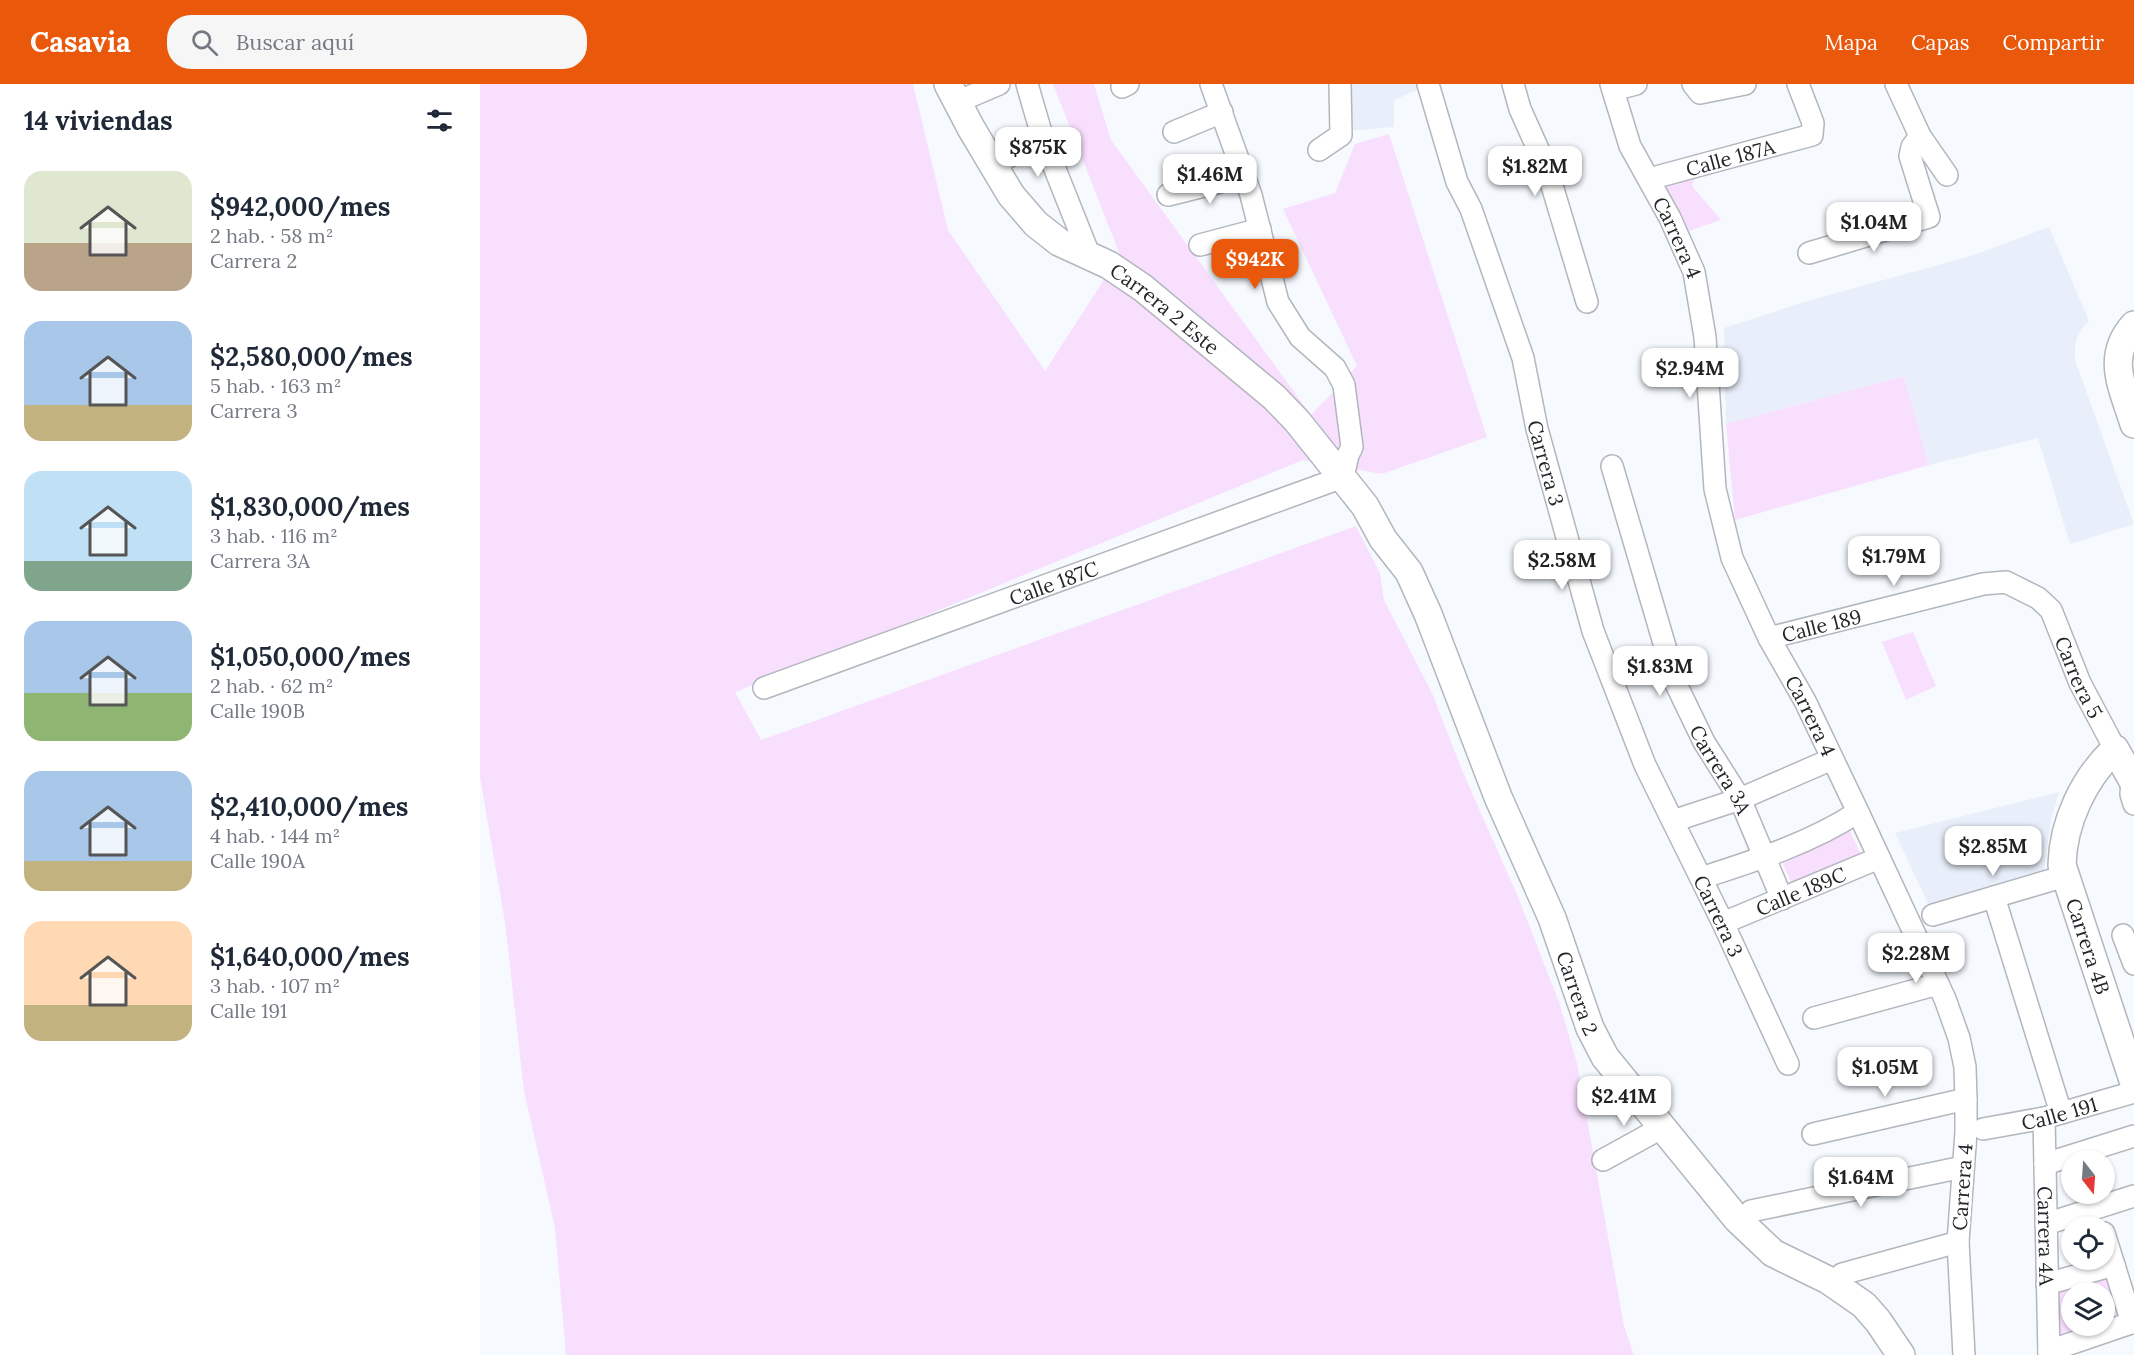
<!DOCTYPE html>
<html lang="es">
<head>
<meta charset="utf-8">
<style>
  :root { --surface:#fff; --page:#f6f6f7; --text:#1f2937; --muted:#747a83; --accent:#ea580c }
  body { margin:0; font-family:Lora,serif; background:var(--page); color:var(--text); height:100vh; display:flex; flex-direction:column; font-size:22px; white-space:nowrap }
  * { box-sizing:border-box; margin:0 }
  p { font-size:20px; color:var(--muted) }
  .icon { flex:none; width:33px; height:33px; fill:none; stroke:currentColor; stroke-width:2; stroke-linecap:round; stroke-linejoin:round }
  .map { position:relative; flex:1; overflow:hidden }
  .details { display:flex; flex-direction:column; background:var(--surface); width:480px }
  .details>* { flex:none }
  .needle { width:39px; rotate:163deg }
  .fabs { position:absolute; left:1581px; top:1066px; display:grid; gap:12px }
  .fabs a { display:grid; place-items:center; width:54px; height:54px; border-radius:50%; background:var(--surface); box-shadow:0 2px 4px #0004; font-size:30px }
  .price { position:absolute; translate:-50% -51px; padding:0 14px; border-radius:12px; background:#fff; color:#222; font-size:20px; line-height:39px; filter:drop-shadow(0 2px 3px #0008) }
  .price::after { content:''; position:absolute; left:50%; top:36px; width:18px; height:14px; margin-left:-9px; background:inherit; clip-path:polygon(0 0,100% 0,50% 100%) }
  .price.on { background:var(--accent); color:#fff }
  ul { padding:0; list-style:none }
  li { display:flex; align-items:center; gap:18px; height:150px; padding:0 24px }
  li span { display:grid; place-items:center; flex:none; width:168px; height:120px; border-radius:18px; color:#555 }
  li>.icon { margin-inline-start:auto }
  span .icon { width:72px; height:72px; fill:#fffc; stroke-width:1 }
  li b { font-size:26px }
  h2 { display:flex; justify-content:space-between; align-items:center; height:72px; padding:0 24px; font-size:26px }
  header { display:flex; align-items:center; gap:36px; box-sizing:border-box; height:84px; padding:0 30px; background:var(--accent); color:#fff }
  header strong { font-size:28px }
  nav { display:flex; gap:33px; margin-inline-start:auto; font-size:21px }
  .search { width:420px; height:54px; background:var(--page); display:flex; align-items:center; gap:15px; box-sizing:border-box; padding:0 21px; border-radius:24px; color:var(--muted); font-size:22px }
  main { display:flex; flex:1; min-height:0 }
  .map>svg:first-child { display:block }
  .built { fill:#e8effa }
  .green { fill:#f9dffe }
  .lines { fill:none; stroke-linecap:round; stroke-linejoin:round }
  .minor-casing { stroke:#b2b6bd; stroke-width:24 }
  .major-casing { stroke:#b2b6bd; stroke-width:30 }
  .minor { stroke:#fff; stroke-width:21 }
  .major { stroke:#fff; stroke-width:27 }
  .labels { text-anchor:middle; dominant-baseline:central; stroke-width:6; stroke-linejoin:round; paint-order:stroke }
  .street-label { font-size:20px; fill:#252629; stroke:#fff }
</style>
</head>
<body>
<header>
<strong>Casavia</strong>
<div class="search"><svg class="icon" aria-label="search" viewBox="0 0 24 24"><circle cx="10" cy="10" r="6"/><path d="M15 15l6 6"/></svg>Buscar aquí</div>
<nav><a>Mapa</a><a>Capas</a><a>Compartir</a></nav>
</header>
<main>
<section class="details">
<h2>14 viviendas<svg class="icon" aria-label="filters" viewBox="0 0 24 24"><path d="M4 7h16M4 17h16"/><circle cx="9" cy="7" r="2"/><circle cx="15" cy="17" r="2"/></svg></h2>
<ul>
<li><span style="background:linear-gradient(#dfe7d0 60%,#b9a48a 0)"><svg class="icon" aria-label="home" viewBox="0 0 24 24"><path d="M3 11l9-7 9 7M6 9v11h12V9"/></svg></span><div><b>$942,000/mes</b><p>2 hab. · 58 m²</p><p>Carrera 2</p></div></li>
<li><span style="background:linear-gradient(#a9c7e8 70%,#c2b280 0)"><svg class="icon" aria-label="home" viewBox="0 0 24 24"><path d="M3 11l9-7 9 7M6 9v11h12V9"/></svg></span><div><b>$2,580,000/mes</b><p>5 hab. · 163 m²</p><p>Carrera 3</p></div></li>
<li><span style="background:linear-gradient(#bfe0f5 75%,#7fa58c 0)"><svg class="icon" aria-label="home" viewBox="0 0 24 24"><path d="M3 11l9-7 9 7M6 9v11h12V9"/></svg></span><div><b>$1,830,000/mes</b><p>3 hab. · 116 m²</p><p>Carrera 3A</p></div></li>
<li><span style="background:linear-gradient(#a9c7e8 60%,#8fb573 0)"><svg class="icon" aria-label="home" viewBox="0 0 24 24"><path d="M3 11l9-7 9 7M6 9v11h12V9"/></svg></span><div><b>$1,050,000/mes</b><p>2 hab. · 62 m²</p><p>Calle 190B</p></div></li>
<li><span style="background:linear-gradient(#a9c7e8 75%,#c2b280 0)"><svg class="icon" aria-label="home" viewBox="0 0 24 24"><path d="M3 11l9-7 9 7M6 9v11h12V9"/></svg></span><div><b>$2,410,000/mes</b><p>4 hab. · 144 m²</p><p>Calle 190A</p></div></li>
<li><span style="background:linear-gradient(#ffd9b3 70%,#c2b280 0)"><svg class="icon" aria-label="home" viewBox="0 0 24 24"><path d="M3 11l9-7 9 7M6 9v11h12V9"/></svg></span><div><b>$1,640,000/mes</b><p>3 hab. · 107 m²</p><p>Calle 191</p></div></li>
</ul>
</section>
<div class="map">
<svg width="1654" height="1271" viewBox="0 0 1654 1271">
  <rect width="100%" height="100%" fill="#f6faff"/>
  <path class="built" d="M867,0H938L940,5L914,16V43L868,47Z
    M1569,143L1609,237L1602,244L1597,254L1595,264V276L1654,440L1590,460L1558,354L1449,381L1424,292L1246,340L1244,244L1331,216L1491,172Z
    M1579,708L1571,736L1564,787L1449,822L1415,749Z"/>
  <path class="green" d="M0,0H433L468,146L565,287L640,171L573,0H614L631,56L831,331L877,282L803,125L855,109L875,60L909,50L1007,353L902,390L823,376L452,529L255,608L281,656L876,442L900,489L904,516L952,609L982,686L1038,813L1079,918L1097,979L1144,1242L1154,1271H86L75,1144L44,1007L25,838L0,693Z
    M1215,94L1212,102L1241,136L1209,147L1180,101Z
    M1424,292L1449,381L1255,436L1246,340Z
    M1433,548L1456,602L1426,616L1402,558Z
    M1369,745L1382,773L1312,800L1300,774Z
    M1629,1191L1645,1233L1625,1240L1624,1209H1592V1242H1618L1579,1256L1576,1206Z"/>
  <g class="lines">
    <defs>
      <g id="minor">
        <path d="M547,0L563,55L610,173"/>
        <path id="s1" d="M948,0L977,98L991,125L1043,274L1057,345L1113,547L1165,681L1243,839L1308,980"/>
        <path d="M1033,0L1040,25L1067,85L1107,218"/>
        <path id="s2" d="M1131,0L1150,62L1190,134L1214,188L1225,253L1235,405L1252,474L1289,554L1325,617L1378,728L1465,915L1479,954L1485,983L1486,1015V1048L1478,1158L1484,1271"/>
        <path d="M1213,0L1220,9L1265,0"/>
        <path d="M1416,0L1440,52L1467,91"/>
        <path d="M642,3L648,0"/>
        <path d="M1133,6L1156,0"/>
        <path d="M477,18L519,0"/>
        <path d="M694,48L742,28"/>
        <path d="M839,66L861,51L860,0"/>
        <path d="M513,81L563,55"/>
        <path id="s3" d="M1169,95L1332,51L1333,39L1318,0"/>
        <path d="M688,111L764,92"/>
        <path d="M720,161L780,145"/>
        <path d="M1329,169L1449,133L1430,72L1432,63L1440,52"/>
        <path id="s4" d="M1132,382L1196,600L1224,658L1260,715L1302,815"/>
        <path id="s5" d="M1289,554L1503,500L1526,498L1558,514L1571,526L1600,599L1635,665"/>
        <path id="s6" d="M284,604L863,393L868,371L872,363L864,301L855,284L820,253L798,218L771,111L731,0"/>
        <path d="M1652,695L1651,710L1654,720"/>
        <path d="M1193,737L1260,715L1352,675"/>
        <path d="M1221,794C1274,777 1331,759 1378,728"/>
        <path d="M1514,813L1581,1029"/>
        <path d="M1453,831L1585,792"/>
        <path id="s7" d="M1243,839L1399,774"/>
        <path d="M1643,851L1654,880"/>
        <path d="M1334,934L1458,900"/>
        <path id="s8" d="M1564,1034L1569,1271"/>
        <path id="s9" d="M1503,1045L1564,1034L1654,1008"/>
        <path d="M1333,1050L1486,1015"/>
        <path d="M1123,1076L1183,1043"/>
        <path d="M1565,1080L1654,1052"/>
        <path d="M1271,1127L1483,1083"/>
        <path d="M1566,1140L1654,1112"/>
        <path d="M1624,1149L1652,1239"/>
        <path d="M1362,1190L1478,1158"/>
        <path d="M1567,1200L1634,1181"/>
        <path d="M1569,1267L1654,1238"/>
      </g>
      <g id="major">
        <path id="s10" d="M468,0L491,44L531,111L556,140L579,158L629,181L663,204L795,314L817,337L885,422L903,455L929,488L948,530L1018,713L1072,834L1110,944L1125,973L1257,1135L1293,1169L1348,1196L1384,1221L1398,1237L1421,1271"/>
        <path d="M1654,241C1625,273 1643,304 1654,340"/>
        <path id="s11" d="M1654,699L1635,665C1604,694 1583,738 1582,781L1654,999"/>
      </g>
    </defs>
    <use href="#minor" class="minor-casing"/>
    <use href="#major" class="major-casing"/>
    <use href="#minor" class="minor"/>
    <use href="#major" class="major"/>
  </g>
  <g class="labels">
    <g class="street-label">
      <text stroke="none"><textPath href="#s3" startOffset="84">Calle 187A</textPath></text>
      <text stroke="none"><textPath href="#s2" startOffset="168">Carrera 4</textPath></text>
      <text stroke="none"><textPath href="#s10" startOffset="321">Carrera 2 Este</textPath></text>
      <text stroke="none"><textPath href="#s1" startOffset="398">Carrera 3</textPath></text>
      <text stroke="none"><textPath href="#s6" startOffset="308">Calle 187C</textPath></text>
      <text stroke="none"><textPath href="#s5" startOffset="54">Calle 189</textPath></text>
      <text stroke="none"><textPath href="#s5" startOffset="370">Carrera 5</textPath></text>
      <text stroke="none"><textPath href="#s2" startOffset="672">Carrera 4</textPath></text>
      <text stroke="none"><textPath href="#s4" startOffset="324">Carrera 3A</textPath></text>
      <text stroke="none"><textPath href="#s7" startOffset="84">Calle 189C</textPath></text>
      <text stroke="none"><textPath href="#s1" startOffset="884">Carrera 3</textPath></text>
      <text stroke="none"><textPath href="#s11" startOffset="255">Carrera 4B</textPath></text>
      <text stroke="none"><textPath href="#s10" startOffset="1137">Carrera 2</textPath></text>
      <text stroke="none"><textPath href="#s9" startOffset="78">Calle 191</textPath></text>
      <text transform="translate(1482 1103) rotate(-86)">Carrera 4</text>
      <text stroke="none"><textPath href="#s8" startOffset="118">Carrera 4A</textPath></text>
    </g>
  </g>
</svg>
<div class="fabs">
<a><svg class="needle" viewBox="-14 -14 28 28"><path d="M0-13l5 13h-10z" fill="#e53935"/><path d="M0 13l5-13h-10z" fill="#747a83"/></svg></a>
<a><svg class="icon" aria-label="locate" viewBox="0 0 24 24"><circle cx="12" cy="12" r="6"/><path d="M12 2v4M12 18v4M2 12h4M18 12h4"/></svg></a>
<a><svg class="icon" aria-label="layers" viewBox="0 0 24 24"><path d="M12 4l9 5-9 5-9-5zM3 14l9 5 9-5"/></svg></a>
</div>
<b class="price" style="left:558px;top:94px">$875K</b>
<b class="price" style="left:1055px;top:113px">$1.82M</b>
<b class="price" style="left:730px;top:121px">$1.46M</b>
<b class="price" style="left:1394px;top:169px">$1.04M</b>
<b class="price on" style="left:775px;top:206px">$942K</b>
<b class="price" style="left:1210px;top:315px">$2.94M</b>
<b class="price" style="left:1414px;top:503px">$1.79M</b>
<b class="price" style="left:1082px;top:507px">$2.58M</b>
<b class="price" style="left:1180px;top:613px">$1.83M</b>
<b class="price" style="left:1513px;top:793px">$2.85M</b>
<b class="price" style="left:1436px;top:900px">$2.28M</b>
<b class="price" style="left:1405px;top:1014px">$1.05M</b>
<b class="price" style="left:1144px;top:1043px">$2.41M</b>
<b class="price" style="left:1381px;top:1124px">$1.64M</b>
</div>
</main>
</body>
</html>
